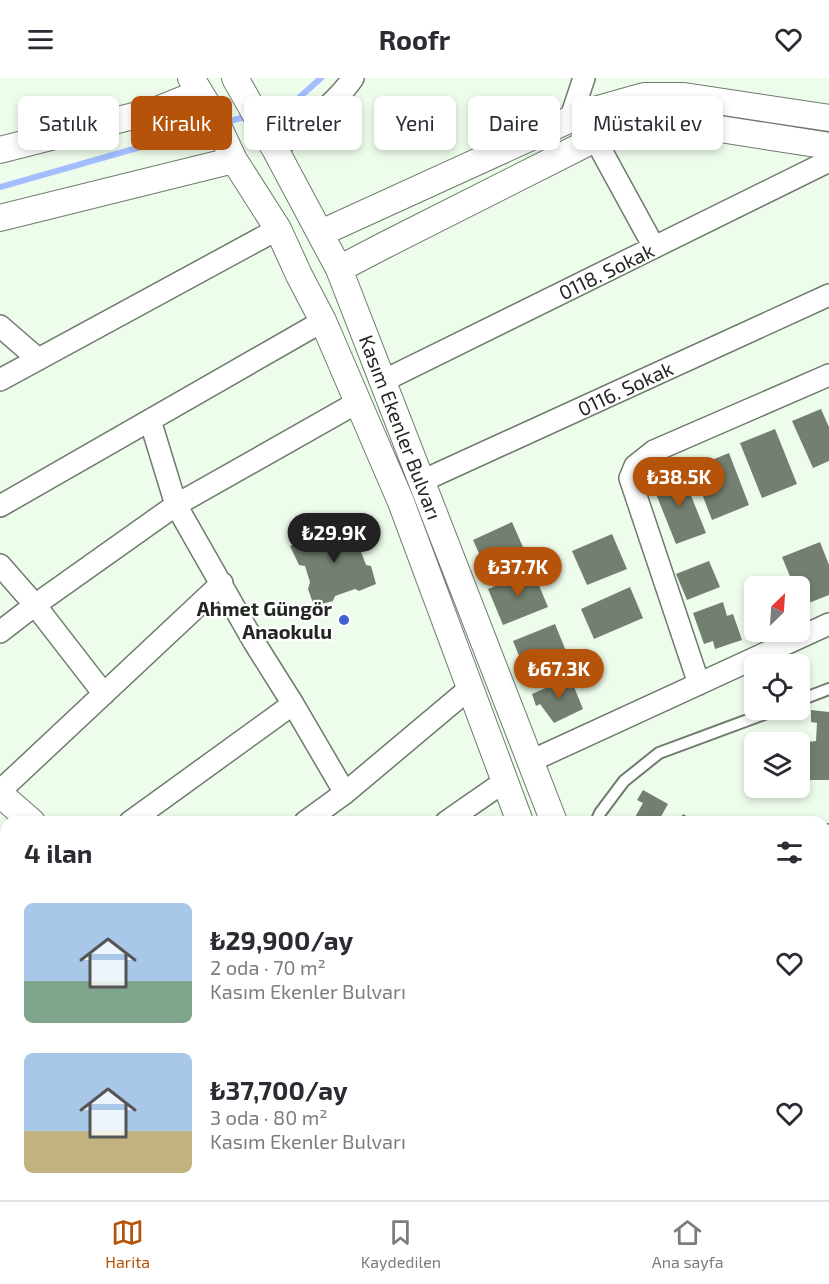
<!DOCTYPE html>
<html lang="tr">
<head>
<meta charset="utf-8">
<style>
  :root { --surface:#fff; --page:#f2f2f3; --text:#2b2b33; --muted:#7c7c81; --line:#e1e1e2; --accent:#b45309 }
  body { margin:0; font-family:"Exo 2",sans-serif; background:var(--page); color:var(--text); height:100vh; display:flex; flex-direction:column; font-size:22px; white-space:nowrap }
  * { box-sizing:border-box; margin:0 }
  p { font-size:20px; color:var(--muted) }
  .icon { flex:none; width:33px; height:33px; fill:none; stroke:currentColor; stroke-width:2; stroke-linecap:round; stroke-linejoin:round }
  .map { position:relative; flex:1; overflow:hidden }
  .side { position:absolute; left:0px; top:738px; width:830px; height:384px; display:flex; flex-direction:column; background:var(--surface); border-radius:18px 18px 0 0; box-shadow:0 3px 9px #0003 }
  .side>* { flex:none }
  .banner { position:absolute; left:18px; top:18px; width:794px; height:54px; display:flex; gap:12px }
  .needle { width:39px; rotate:25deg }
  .buttons { position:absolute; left:744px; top:498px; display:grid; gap:12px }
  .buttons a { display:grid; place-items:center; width:66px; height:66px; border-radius:9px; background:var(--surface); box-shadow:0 3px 9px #0003; font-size:30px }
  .price { position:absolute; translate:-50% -51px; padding:0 14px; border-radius:21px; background:var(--accent); color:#fff; font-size:20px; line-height:39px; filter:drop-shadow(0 2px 3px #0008) }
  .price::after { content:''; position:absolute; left:50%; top:36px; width:18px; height:14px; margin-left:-9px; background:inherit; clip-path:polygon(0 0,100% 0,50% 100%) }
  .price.on { background:#222; color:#fff }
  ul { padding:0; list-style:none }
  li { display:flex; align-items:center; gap:18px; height:150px; padding:0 24px }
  li span { display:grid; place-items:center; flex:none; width:168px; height:120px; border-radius:9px; color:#555 }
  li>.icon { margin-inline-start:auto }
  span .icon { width:72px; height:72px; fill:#fffc; stroke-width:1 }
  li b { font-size:26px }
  h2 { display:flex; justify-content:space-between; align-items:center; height:72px; padding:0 24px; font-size:26px }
  .pill { padding:0 21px; border-radius:9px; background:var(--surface); box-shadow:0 3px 9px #0003; font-size:21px; line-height:54px }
  .pill.on { background:var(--accent); color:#fff }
  header { display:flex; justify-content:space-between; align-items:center; height:78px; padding:0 24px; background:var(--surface); font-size:27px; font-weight:700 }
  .tabs { display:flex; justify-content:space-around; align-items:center; height:84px; border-top:2px solid var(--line); background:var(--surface); font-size:16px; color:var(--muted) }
  .tabs a { display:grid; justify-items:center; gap:3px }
  .tabs .on { color:var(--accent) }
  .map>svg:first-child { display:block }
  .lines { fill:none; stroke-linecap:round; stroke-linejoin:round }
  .stream { stroke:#a4bdfe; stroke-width:6 }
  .building { fill:#738071 }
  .service-casing { stroke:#6e7b6d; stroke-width:14 }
  .minor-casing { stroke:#6e7b6d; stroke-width:24 }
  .tertiary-casing { stroke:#6e7b6d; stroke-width:28 }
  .service { stroke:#fff; stroke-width:10 }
  .minor { stroke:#fff; stroke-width:21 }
  .tertiary { stroke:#fff; stroke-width:26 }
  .poi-dot { fill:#4161d3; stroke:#fff; stroke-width:2 }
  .labels { text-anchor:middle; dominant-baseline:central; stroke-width:4.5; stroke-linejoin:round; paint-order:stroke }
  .street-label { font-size:20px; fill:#222721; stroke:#fff }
  .poi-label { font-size:20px; font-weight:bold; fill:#222721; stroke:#fff; text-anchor:end }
</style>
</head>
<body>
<header><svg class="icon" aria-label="menu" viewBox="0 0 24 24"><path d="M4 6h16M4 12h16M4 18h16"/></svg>Roofr<svg class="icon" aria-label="heart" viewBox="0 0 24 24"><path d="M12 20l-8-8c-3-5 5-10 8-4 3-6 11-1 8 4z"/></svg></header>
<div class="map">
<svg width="829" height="1122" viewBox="0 0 829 1122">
  <rect width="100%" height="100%" fill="#edfceb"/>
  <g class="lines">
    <path class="stream" d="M261,34L293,25L321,0
      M223,45L248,38
      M0,109L211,49"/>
  </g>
  <path class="building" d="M821,331L829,349V383L813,390L792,343Z
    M775,351L797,406L762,420L740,365Z
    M729,375L749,427L712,442L692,390Z
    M682,395L706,455L676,466L652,406Z
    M512,444L526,476L487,493L473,462Z
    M351,446L362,463L360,471L366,487L371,488L376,506L359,513L355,511L335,518L333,523L314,528L308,511L310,504L305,488L299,487L290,468Z
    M612,456L627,491L587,507L572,473Z
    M820,464L829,487V517L801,528L800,523V508H794L782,479Z
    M709,483L720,509L687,522L676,496Z
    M533,493L548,529L503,547L488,511Z
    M630,509L643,540L594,561L581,531Z
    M723,524L727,538L733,536L742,562L715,571L713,563L704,566L693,535Z
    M555,546L568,578L526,595L513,563Z
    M570,599L583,631L554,645L540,626L536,628L532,616Z
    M811,632L829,634V702H808L809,664L816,663L817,645L811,644Z
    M643,712L668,726L658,744H624L627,739L634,741L643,725L637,722Z
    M683,736L697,744H678Z
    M824,1062L829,1066V1077L824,1087Z
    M824,1106L829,1109V1122H789L778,1116H824Z
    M479,1116H645L647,1122H484Z"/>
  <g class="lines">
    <defs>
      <path id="service" d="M800,622L829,611
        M596,744L600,735L624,703L659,675L775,632"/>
      <path id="minor" d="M570,42L584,0
        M595,61L654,169
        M275,71C298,55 338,23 353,0
        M0,248L38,281
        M0,302L278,151
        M383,303L829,83
        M150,342L176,427L254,564L293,626L345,715
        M422,403L829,217
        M0,428L323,243
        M0,487L35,527L104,616
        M0,554L35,527L176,427L358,324
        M699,606L630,400L635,388L654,373L829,297
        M531,683L829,546
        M0,713L222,505
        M130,744L293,626
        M305,744L345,715L470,610
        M446,744L505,703
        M824,760L829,757
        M0,857L6,864
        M0,927L6,923
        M824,942L829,957
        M0,1049L6,1045
        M0,1100L6,1111
        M112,1116L115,1122
        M229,1116L233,1122
        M369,1116L372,1122
        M84,1122L94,1116"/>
      <path id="tertiary" d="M191,0L210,31L234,82L278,151L299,197L323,243L401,424L520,744
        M235,0L275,71L339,191L554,744
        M0,72L157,32L199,15
        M0,140L234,82
        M321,155L584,35L644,18H684L829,40
        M339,191L383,168L595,61L648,45H682L829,68
        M0,716L32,744
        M445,1116L452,1122
        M665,1116L668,1122
        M695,1116L698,1122"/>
    </defs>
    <use href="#service" class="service-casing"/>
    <use href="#minor" class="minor-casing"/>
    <use href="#tertiary" class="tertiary-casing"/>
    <use href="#service" class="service"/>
    <use href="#minor" class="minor"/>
    <use href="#tertiary" class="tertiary"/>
  </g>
  <circle class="poi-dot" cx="344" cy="542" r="6"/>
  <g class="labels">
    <g class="street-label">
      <text transform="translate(606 193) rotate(-26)">0118. Sokak</text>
      <text transform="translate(625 310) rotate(-25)">0116. Sokak</text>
      <text transform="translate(401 349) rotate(69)">Kasım Ekenler Bulvarı</text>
    </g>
    <g class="poi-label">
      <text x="332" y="530">Ahmet Güngör<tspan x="332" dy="23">Anaokulu</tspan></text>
    </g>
  </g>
</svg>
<div class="buttons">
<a><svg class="needle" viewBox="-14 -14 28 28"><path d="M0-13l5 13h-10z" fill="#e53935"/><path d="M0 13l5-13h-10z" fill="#7c7c81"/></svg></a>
<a><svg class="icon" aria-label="locate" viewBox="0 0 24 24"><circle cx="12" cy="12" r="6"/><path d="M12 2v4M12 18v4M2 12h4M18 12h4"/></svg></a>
<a><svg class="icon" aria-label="layers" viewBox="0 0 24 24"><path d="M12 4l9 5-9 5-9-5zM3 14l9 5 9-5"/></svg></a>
</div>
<b class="price" style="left:679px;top:430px">₺38.5K</b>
<b class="price on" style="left:334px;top:486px">₺29.9K</b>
<b class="price" style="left:518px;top:520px">₺37.7K</b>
<b class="price" style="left:559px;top:622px">₺67.3K</b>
<div class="banner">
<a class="pill">Satılık</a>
<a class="pill on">Kiralık</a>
<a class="pill">Filtreler</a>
<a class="pill">Yeni</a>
<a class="pill">Daire</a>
<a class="pill">Müstakil ev</a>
</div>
<section class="side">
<h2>4 ilan<svg class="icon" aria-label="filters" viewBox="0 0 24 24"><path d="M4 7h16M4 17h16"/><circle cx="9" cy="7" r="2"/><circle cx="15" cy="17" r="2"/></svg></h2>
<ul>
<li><span style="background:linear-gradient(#a9c7e8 65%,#7fa58c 0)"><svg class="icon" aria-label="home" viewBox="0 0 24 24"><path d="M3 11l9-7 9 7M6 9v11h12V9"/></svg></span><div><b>₺29,900/ay</b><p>2 oda · 70 m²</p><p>Kasım Ekenler Bulvarı</p></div><svg class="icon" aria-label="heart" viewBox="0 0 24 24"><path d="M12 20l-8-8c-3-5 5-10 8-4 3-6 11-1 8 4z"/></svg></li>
<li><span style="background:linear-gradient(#a9c7e8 65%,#c2b280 0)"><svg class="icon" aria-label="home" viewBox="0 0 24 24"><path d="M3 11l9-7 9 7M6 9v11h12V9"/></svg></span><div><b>₺37,700/ay</b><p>3 oda · 80 m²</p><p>Kasım Ekenler Bulvarı</p></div><svg class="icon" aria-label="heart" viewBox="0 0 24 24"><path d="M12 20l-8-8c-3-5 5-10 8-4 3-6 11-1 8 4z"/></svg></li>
</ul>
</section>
</div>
<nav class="tabs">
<a class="on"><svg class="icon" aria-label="map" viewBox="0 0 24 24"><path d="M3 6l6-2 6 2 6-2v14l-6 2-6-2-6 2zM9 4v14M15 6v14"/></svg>Harita</a>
<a><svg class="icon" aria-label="saved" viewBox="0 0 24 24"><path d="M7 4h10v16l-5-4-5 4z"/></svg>Kaydedilen</a>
<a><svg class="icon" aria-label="home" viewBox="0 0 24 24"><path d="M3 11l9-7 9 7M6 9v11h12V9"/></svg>Ana sayfa</a>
</nav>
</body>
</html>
